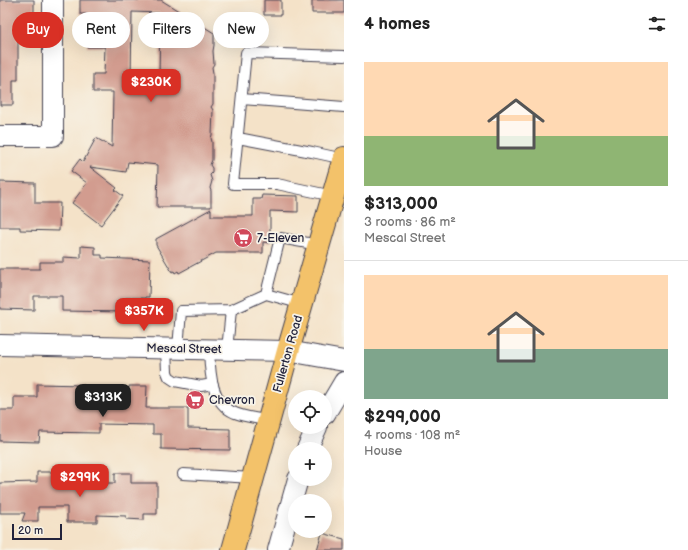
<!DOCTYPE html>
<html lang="en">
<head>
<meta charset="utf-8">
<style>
  :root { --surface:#fff; --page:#f6f6f6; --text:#222; --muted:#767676; --line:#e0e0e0; --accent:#d93025 }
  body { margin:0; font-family:"Balsamiq Sans",sans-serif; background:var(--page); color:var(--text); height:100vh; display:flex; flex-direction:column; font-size:15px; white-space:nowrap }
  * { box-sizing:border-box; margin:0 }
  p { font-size:13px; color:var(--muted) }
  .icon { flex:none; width:22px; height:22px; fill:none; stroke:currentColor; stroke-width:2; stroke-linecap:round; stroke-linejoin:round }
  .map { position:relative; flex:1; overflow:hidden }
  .panel { display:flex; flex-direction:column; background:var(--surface); width:344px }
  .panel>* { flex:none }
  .banner { position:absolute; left:12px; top:12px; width:272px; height:36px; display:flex; gap:8px }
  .buttons { position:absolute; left:288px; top:390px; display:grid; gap:8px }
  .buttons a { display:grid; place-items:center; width:44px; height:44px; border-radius:50%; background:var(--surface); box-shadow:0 4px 16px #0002; font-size:20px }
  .scale { position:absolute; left:12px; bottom:10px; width:50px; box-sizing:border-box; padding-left:4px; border:2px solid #22223b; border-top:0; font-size:11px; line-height:14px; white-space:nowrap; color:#22223b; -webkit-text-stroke:3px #f7f3e8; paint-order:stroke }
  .price { position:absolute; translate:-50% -34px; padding:0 9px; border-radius:8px; background:var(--accent); color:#fff; font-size:13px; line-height:26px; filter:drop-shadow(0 1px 2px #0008) }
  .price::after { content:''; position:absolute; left:50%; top:24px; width:12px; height:9px; margin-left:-6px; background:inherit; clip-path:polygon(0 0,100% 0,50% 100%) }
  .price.active { background:#222; color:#fff }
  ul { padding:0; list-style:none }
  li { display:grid; align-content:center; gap:8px; height:212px; padding:0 20px }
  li+li { border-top:1px solid var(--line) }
  li span { display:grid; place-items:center; height:124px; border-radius:0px; color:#555 }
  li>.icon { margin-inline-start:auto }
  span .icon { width:72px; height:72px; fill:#fffc; stroke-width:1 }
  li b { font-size:17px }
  h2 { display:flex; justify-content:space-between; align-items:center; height:48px; padding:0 20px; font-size:17px }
  .pill { padding:0 14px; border-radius:18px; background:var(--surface); box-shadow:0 4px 16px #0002; font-size:14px; line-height:36px }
  .pill.active { background:var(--accent); color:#fff }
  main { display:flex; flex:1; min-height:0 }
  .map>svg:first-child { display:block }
  .building { fill:#d29c8f; fill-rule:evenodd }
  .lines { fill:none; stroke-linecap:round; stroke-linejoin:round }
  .lane-casing { stroke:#423f50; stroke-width:12 }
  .street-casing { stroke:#423f50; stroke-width:22 }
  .primary-casing { stroke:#423f50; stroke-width:24 }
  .lane { stroke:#fff; stroke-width:10 }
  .street { stroke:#fff; stroke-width:20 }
  .primary { stroke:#f3c26a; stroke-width:22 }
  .labels { text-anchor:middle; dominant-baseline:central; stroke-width:3.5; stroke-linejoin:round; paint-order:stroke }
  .poi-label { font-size:12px; fill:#22223b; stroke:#f7f3e8; text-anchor:start }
  .street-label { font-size:12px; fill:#22223b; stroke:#f7f3e8 }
</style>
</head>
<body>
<main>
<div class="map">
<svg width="344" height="550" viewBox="0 0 344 550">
  <rect width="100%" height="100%" fill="#f7f3e8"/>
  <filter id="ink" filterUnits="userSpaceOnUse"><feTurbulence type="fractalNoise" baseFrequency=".025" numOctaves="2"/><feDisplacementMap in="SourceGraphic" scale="8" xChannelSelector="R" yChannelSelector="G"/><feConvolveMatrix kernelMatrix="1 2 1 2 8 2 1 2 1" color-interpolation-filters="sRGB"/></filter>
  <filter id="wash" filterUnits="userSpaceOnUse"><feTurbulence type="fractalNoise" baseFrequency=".012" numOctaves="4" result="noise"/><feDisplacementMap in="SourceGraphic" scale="16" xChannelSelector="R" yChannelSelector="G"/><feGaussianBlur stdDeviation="0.9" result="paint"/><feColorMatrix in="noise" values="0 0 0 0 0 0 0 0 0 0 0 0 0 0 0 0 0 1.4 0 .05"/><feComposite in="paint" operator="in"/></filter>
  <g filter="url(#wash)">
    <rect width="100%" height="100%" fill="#f4e2c8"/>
    <g id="blocks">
      <path class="building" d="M0,0H34V30H18V80H13V105H0Z
        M80,0H161L214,33V45L213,51L214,64L212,67L213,73V104L211,107L213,110L212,135L211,138L212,142V160L210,165L212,168V173L210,175L212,181L210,188L211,191V207H157L158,165L128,162L126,172L90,167L117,188L115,190L123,196L101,225L72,203L87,183L71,171L80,159L83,162L96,138L112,147L113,92H93V74H104L105,47H87V14H80ZM132,12L160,13L159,78H131Z
        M264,0H281V15H264Z
        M312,0H344V13H312Z
        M0,182L35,183V203H60L59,231L20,230V227H0Z
        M262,195L298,196V212L270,211V243L263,242V253H216L179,273L178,271L175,273L174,271L172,272L156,245V239L211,209V216H253V199H261Z
        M81,246L95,247V255H102V258L150,260L149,297H145V298H126V312L62,311V296H34V310L0,309V269H40V262H63V257L81,258Z
        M37,384L84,385V398H85V399H119V396H128L129,386H147L146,408H188V428L230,429V450L161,449V434H153V425L99,424V433L40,432L39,442L0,441V410H14V397H37Z
        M37,472H61L62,483H115V473H131V483H157V514H144V520L126,519V516L97,515V522H67V507H38V521H22L25,513H0V483L37,482Z
        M322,533L344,539V550H317Z"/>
    </g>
  </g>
  <g filter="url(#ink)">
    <use href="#blocks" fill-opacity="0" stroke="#423f50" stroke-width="1"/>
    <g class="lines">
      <defs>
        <path id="lane" d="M242,99L344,107
          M238,138L312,152L344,159
          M333,196L277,184H233L246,53L344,56
          M266,294L302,304
          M166,348L167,372L169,377L175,381L201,386L213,384
          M178,349L181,311L231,310L266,294L280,238L319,245
          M209,349C210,371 210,403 235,413C244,417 258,418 269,421
          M227,350L231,310
          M183,474L253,478"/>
        <path id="street" d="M0,136H53V0
          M0,345L288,351L344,361
          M325,414L344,382
          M307,449L317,427
          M278,550L298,479"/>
        <path id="primary" d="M233,550L288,351L344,158"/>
      </defs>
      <use href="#lane" class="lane-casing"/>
      <use href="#street" class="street-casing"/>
      <use href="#primary" class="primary-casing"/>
      <use href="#lane" class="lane"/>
      <use href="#street" class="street"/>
      <use href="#primary" class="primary"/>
    </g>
  </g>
  <defs>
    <symbol id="supermarket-disc" viewBox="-11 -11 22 22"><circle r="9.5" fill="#d1495b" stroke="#f7f3e8"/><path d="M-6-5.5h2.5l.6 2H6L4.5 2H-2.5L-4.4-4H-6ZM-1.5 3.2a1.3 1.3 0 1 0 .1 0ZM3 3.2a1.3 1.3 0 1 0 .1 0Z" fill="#fff"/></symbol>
  </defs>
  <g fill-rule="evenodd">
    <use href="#supermarket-disc" x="232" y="227" width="22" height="22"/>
    <use href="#supermarket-disc" x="184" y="389" width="22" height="22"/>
  </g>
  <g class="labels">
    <g class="poi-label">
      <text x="257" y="238">7-Eleven</text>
      <text x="209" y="400">Chevron</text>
    </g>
    <g class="street-label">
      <text transform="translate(184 349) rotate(1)">Mescal Street</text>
      <text transform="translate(288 354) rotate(-74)">Fullerton Road</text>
    </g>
  </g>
</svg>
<div class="buttons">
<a><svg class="icon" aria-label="locate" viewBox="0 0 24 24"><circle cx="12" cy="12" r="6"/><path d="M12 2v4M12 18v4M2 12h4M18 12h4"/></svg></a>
<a>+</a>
<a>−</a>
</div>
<div class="scale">20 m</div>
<b class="price" style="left:151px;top:103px">$230K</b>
<b class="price" style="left:144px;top:332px">$357K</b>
<b class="price active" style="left:103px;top:418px">$313K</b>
<b class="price" style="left:80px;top:498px">$299K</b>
<div class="banner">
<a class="pill active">Buy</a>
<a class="pill">Rent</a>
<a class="pill">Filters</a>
<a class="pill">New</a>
</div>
</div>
<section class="panel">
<h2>4 homes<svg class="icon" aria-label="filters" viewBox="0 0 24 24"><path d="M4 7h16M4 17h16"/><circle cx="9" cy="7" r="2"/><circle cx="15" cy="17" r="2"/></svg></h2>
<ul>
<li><span style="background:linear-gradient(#ffd9b3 60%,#8fb573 0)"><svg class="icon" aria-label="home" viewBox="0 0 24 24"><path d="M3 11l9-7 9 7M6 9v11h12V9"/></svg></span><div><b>$313,000</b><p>3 rooms · 86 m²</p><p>Mescal Street</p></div></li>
<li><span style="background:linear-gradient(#ffd9b3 60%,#7fa58c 0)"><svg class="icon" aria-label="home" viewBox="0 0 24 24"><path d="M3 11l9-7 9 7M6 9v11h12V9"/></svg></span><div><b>$299,000</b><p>4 rooms · 108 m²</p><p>House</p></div></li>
</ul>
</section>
</main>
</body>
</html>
